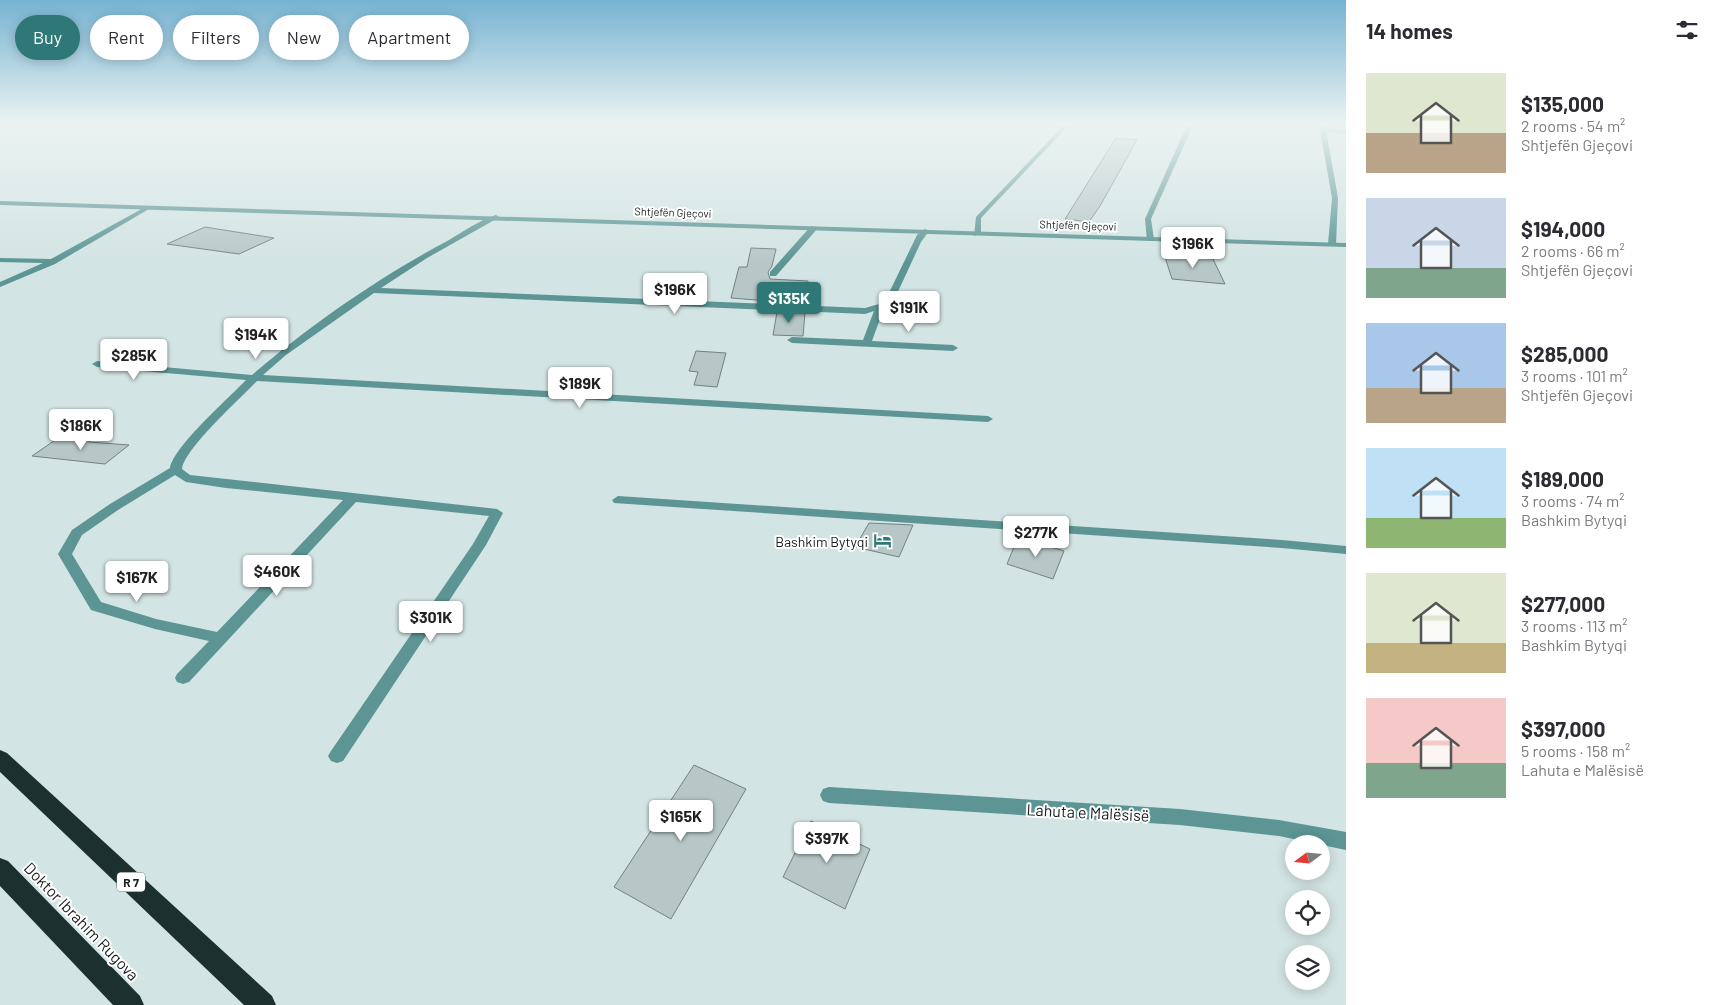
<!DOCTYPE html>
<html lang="en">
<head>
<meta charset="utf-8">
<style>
  :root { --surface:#fff; --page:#f2f2f3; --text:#2b2b33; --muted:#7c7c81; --accent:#2f7878 }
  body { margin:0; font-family:Barlow,sans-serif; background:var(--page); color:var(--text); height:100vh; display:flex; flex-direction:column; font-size:19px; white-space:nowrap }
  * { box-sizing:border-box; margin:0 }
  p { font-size:16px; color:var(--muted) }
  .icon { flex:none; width:28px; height:28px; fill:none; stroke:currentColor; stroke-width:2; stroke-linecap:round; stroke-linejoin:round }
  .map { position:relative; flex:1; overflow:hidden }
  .drawer { display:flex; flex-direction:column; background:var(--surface); width:375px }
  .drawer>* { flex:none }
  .banner { position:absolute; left:15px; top:15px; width:475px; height:45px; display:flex; gap:10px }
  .needle { width:32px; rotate:254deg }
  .controls { position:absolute; left:1285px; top:835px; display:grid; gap:10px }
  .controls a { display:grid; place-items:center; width:45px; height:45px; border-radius:50%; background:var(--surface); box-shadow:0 2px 12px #0003; font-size:25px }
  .price { position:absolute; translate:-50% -42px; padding:0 11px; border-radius:5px; background:#fff; color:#222; font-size:16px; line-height:32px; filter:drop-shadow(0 1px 2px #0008) }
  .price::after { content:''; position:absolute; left:50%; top:30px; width:15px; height:11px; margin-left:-8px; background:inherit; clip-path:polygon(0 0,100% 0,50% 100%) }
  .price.active { background:var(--accent); color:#fff }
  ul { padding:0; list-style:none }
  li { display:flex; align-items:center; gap:15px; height:125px; padding:0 20px }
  li span { display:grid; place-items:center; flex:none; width:140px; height:100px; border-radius:0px; color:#555 }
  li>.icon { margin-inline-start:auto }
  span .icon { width:60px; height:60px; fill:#fffc; stroke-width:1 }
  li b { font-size:21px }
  h2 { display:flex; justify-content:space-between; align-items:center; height:60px; padding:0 20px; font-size:21px }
  .pill { padding:0 18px; border-radius:22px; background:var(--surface); box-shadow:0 2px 12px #0003; font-size:18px; line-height:45px }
  .pill.active { background:var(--accent); color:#fff }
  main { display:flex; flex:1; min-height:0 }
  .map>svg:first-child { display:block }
  .building { fill:#b7c7c7; stroke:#738282 }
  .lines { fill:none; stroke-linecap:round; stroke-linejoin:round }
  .service { fill:#5c9594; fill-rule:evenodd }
  .minor { fill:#5c9594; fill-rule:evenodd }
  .tertiary { fill:#5c9594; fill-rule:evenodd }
  .motorway { fill:#1c3030; fill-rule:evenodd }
  .labels { text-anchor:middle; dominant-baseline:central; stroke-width:4; stroke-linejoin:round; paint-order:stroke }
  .far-street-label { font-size:11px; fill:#181f1e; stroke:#fff }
  .shield { fill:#fff; stroke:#5d6262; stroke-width:1 }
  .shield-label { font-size:12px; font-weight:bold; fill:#181f1e }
  .poi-label { font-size:14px; fill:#181f1e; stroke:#fff; text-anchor:end }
  .near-street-label { font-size:16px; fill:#181f1e; stroke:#fff }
</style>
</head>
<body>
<main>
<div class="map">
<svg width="1346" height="1005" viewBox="0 0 1346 1005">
  <rect width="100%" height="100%" fill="#d2e4e3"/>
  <path class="building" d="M1116,138L1137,140L1100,206L1089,222L1065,219Z
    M205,227L274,238L239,254L167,244Z
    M751,248L776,249L772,266L768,272L770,279L808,281L806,304L731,298L739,267H747Z
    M1164,254L1213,259L1225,284L1172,279Z
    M777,312L805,313L803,336L773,335Z
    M696,351L726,353L717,387L694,385L698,372L689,371Z
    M58,438L90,441L89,442L129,445L105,464L32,456Z
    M869,523L913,525L899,557L855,547Z
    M1018,537L1064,551L1053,579L1007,564Z
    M694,765L746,789L671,919L614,887Z
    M811,821L870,849L845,909L783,877Z"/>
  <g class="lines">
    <path class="service" d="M1323,128L1346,130V134L1321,131Z
      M147,206L149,207V209L55,264L0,287V282L43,263L0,262V258L51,259Z"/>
    <path class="minor" d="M1066,123H1071L981,218V234L974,236L976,217Z
      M1188,123H1194L1151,219L1154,239L1147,241L1145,219Z
      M1322,123H1327L1326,130L1338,198L1336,244L1332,246L1328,244L1332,198L1320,130Z
      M496,215L499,217L498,218L427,258L381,288L865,308L879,304L887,297L917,235L925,229L929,231L921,242L895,298L884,308L872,341L953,345L958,348L953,351L792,343L787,340L792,337L863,340L874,311L865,314L374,293L286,355L263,375L988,416L993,419L988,422L257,381C240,399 185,448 182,469L190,475L497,509L503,513L486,545L343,761L337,763L331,761L328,756L331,751L473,544L489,516L356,502L189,682L183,684L177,682L175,678L177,674L209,641L155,629L91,610L58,554L72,530L110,504L170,468C174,446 229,398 246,380L97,367L92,364L97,361L252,375C310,325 381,276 449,240C464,231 480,220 496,215ZM175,475L186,482L226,488L343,500L217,632L156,619L101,602L72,554L82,535L118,510Z
      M811,226L818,228L776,276H770V272Z
      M618,496L1282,540L1346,546V554L1282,548L614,503L612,500Z
      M829,787L1180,809L1279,820L1346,832V850L1279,836L1180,825L829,803L823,801L820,795L823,789Z"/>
    <path class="tertiary" d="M0,201L1346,243V247L0,205Z"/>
    <path class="motorway" d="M0,750L7,753L272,996L276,1005H244L0,772Z
      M0,858L8,861L140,996L144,1005H113L0,886Z"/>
  </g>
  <linearGradient id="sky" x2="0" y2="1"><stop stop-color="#76b3d2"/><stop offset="0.47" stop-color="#ebf3f2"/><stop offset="1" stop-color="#ebf3f2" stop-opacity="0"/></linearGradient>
  <rect width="1346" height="263" fill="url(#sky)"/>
  <defs>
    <symbol id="hotel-bare" viewBox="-9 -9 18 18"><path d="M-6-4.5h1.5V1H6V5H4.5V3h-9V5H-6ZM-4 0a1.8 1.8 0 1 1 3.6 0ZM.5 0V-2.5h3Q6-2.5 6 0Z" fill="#2f7878" stroke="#fff" stroke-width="2.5" paint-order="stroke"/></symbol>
  </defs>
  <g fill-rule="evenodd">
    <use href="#hotel-bare" x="870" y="528" width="25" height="25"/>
  </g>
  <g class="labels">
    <g class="far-street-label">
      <text transform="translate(673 212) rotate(2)">Shtjefën Gjeçovi</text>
      <text transform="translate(1078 225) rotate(2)">Shtjefën Gjeçovi</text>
    </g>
    <rect class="shield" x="117" y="872.5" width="28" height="19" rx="4"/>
    <g class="shield-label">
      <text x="131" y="882">R 7</text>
    </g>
    <g class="poi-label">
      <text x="868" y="541">Bashkim Bytyqi</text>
    </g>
    <g class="near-street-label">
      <text transform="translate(1088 812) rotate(3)">Lahuta e Malësisë</text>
      <text transform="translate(82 921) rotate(46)">Doktor Ibrahim Rugova</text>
    </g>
  </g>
</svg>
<div class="controls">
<a><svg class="needle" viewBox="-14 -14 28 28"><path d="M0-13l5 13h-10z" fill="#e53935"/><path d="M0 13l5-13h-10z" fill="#7c7c81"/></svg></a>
<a><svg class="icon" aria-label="locate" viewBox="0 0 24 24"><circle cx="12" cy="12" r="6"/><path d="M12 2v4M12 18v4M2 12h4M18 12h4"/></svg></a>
<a><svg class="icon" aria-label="layers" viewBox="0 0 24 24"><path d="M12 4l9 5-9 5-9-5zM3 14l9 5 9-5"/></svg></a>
</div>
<b class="price" style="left:1193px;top:269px">$196K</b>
<b class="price" style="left:675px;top:315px">$196K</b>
<b class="price active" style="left:789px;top:324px">$135K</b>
<b class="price" style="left:909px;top:333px">$191K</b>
<b class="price" style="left:256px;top:360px">$194K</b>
<b class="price" style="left:134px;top:381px">$285K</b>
<b class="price" style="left:580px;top:409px">$189K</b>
<b class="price" style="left:81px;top:451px">$186K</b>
<b class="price" style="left:1036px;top:558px">$277K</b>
<b class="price" style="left:277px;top:597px">$460K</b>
<b class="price" style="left:137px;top:603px">$167K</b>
<b class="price" style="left:431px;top:643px">$301K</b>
<b class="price" style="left:681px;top:842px">$165K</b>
<b class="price" style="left:827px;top:864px">$397K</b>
<div class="banner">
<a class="pill active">Buy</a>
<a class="pill">Rent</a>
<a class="pill">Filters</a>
<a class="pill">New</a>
<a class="pill">Apartment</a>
</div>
</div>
<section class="drawer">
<h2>14 homes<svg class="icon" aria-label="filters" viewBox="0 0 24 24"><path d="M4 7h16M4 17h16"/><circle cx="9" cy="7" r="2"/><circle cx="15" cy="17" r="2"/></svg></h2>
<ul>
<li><span style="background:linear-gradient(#dfe7d0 60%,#b9a48a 0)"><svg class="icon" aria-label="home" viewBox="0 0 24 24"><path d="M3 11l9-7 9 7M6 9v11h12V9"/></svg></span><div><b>$135,000</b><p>2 rooms · 54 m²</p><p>Shtjefën Gjeçovi</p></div></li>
<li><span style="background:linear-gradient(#c9d6e8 70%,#7fa58c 0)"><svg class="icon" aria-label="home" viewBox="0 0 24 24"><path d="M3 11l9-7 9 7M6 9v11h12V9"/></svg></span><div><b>$194,000</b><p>2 rooms · 66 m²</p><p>Shtjefën Gjeçovi</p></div></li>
<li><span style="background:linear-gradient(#a9c7e8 65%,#b9a48a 0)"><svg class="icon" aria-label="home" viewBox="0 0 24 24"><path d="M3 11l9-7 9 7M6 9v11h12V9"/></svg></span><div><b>$285,000</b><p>3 rooms · 101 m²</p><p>Shtjefën Gjeçovi</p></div></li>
<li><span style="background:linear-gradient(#bfe0f5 70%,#8fb573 0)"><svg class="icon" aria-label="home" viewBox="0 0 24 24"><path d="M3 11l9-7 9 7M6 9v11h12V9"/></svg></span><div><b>$189,000</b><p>3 rooms · 74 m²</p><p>Bashkim Bytyqi</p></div></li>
<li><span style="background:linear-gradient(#dfe7d0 70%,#c2b280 0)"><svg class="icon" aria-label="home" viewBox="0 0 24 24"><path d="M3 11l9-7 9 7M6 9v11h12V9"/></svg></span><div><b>$277,000</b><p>3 rooms · 113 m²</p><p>Bashkim Bytyqi</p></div></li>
<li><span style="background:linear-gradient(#f6c9c9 65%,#7fa58c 0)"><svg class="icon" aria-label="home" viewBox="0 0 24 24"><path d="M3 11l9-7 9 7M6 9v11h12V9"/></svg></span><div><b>$397,000</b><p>5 rooms · 158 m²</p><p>Lahuta e Malësisë</p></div></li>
</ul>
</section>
</main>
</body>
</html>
